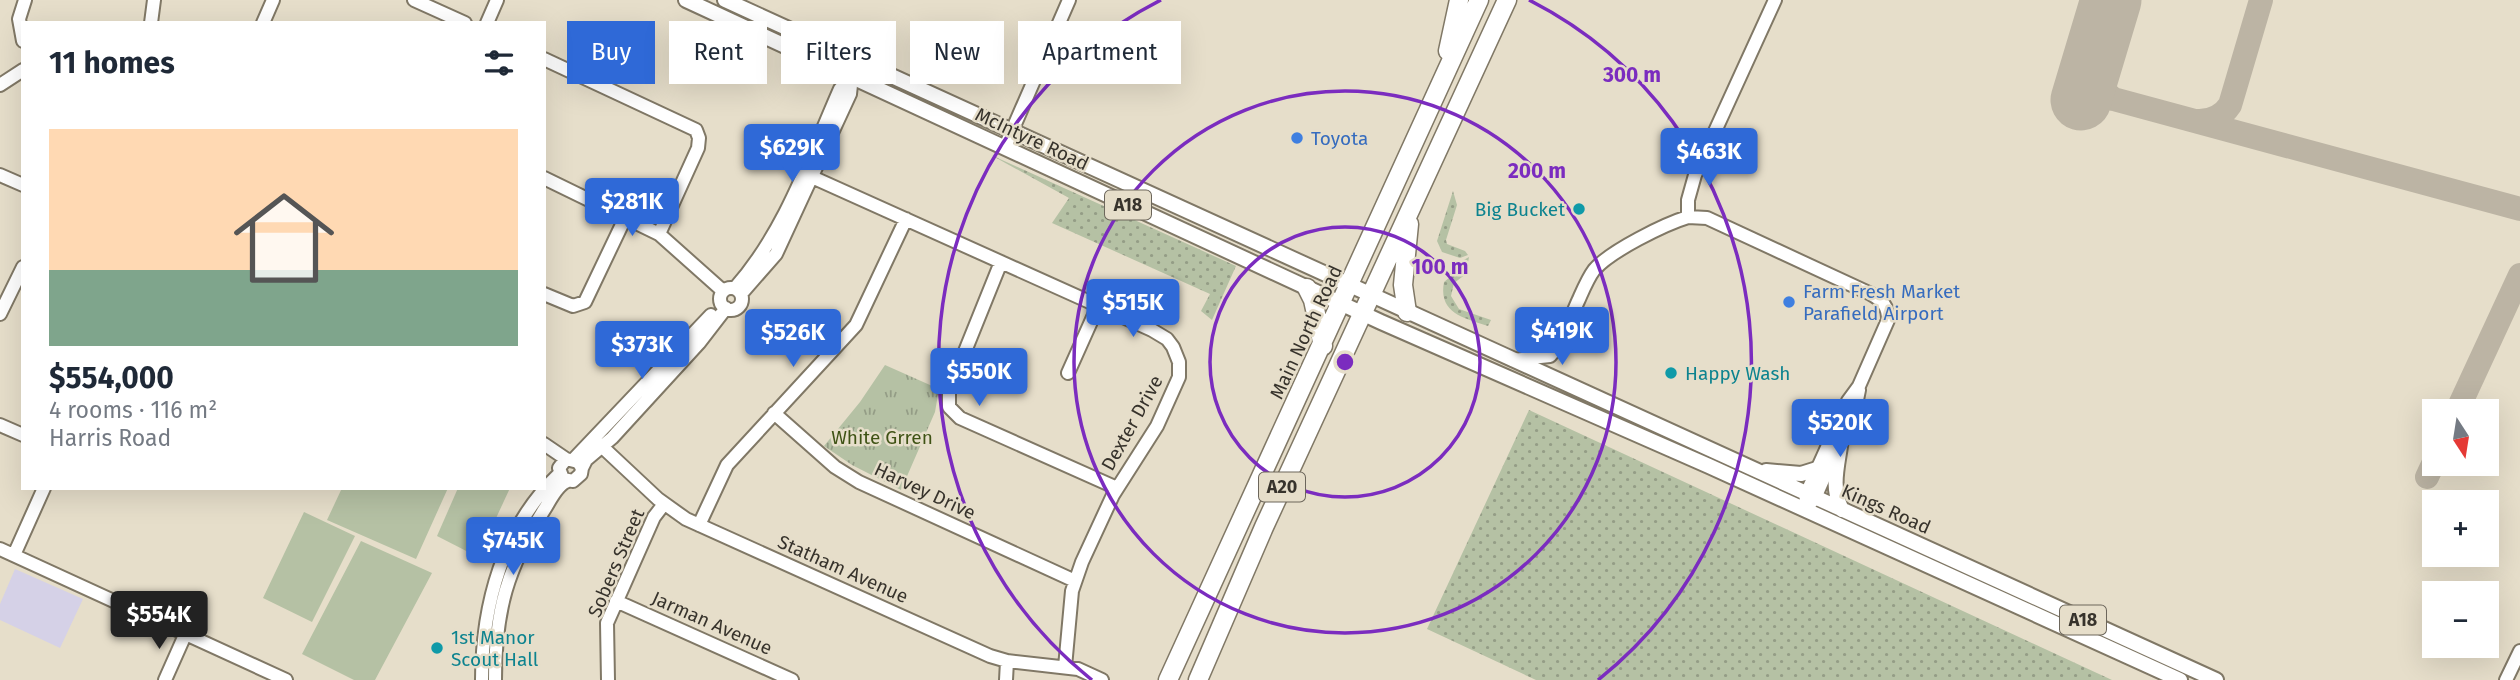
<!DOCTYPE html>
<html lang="en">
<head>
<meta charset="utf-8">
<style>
  :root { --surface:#fff; --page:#f6f6f7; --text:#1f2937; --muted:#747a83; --accent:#2f69d7 }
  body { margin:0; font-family:"Fira Sans",sans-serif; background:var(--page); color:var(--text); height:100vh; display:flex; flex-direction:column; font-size:26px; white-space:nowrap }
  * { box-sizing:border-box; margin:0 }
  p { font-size:23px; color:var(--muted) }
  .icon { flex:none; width:38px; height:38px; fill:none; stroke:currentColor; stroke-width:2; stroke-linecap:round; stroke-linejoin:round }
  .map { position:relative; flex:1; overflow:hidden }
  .details { position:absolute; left:21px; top:21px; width:525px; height:469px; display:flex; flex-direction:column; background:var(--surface); border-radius:0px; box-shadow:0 7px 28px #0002 }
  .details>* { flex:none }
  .guide { position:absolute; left:567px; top:21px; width:665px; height:63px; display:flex; gap:14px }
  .needle { width:46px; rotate:168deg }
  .controls { position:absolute; left:2422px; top:399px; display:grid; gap:14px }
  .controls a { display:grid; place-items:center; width:77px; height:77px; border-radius:0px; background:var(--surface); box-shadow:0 7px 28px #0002; font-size:35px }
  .price { position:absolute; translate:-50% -60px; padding:0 16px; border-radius:7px; background:var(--accent); color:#fff; font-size:23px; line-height:46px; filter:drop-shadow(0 2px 4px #0008) }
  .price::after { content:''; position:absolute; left:50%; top:42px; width:21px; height:16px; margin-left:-10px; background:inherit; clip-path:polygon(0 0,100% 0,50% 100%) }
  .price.current { background:#222; color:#fff }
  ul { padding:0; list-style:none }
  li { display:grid; align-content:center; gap:14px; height:371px; padding:0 28px }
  li span { display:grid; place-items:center; height:217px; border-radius:0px; color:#555 }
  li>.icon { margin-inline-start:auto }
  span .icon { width:126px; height:126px; fill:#fffc; stroke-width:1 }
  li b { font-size:30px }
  h2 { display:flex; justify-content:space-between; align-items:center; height:84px; padding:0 28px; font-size:30px }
  .tag { padding:0 24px; border-radius:0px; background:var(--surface); box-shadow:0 7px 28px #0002; font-size:24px; line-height:63px }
  .tag.current { background:var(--accent); color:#fff }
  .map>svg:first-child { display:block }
  .education { fill:#d5d1e7 }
  .grass { fill:url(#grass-dots) }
  .park { fill:url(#park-tufts) }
  .garden { fill:#b5c1a4 }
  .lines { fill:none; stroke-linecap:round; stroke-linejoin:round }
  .taxiway { stroke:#bcb4a4; stroke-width:24 }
  .runway { stroke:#bcb4a4; stroke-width:61 }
  .minor-casing { stroke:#807866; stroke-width:16 }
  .major-casing { stroke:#807866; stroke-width:18 }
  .highway-casing { stroke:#807866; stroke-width:21 }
  .minor { stroke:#fff; stroke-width:12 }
  .major { stroke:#fff; stroke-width:14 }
  .highway { stroke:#fff; stroke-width:18 }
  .ring { fill:none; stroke:#7b2cbf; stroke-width:3.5 }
  .shop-dot { fill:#3f7fe0; stroke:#e6deca; stroke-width:2.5 }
  .culture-dot { fill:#0f9aa8; stroke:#e6deca; stroke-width:2.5 }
  .labels { text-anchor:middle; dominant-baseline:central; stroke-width:5; stroke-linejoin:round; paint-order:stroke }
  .shield { fill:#e6deca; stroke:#6c665b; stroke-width:2 }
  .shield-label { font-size:18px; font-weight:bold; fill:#37332c }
  .shop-label { font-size:19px; fill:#366cbe; stroke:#e6deca; text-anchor:start }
  .street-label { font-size:19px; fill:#37332c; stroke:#e6deca }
  .culture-label { font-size:19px; fill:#0d838f; stroke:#e6deca; text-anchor:start }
  .park-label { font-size:19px; fill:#3e5214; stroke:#e6deca }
  .centre { fill:#7b2cbf; stroke:#e6deca; stroke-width:3.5 }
  .ring-label { font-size:21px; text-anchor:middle; font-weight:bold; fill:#7b2cbf; stroke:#e6deca; stroke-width:5; stroke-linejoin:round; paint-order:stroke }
</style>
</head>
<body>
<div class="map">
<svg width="2520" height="680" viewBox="0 0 2520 680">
  <defs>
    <pattern id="grass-dots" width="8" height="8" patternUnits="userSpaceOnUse" patternTransform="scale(1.75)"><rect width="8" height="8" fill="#b5c1a4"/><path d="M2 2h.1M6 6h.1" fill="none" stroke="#949d86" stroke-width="1.8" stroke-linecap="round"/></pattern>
    <pattern id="park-tufts" width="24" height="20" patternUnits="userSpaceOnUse" patternTransform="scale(1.75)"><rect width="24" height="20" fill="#b5c1a4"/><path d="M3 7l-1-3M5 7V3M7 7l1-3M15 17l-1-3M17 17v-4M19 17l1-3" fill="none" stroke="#949d86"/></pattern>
  </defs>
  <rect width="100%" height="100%" fill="#e6deca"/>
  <path class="education" d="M15,569L83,599L60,648L0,620V604Z"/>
  <path class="grass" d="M991,155L1236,266L1212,320L1201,311L1210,294L1052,223L1069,198Z
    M1453,191L1457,205L1446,240L1447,244L1465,251L1468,255L1460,258L1442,252L1437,241Z
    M1469,257L1466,274L1454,283L1451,296L1459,309L1491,320L1488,326C1465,318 1438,314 1444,282L1460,269L1462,261Z
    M1529,410L2112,680H1536L1427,629Z"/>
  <path class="park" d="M885,365L939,389L935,412L901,490L852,465L824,446L860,402Z"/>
  <path class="garden" d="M342,488H448L416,559L327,520Z
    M458,488H510L478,557L437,536Z
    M304,512L355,536L312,622L263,598Z
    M361,541L432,573L375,680H354L302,654Z"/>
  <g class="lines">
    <path class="taxiway" d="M2092,63L2097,84L2113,99
      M2084,91L2520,209
      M2196,121C2211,122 2222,117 2230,105L2261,0
      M2457,411L2520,275
      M2427,477L2434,462"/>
    <path class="runway" d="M2081,100L2111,0"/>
    <defs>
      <path id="minor" d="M414,0L465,23
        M151,23L154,0
        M263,23L273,0
        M487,23L497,0
        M23,41L19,19L25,0
        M544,59L696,130L699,138L698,148L659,234
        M0,85L23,70
        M1005,147L1069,0
        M803,173L1152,330L1167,339L1173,347L1179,362V377L1157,426L1113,495L1082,562L1072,591L1065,667
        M0,175L23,185
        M544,178L659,234L723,291
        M1688,217L1707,218L1871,294C1883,301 1888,306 1888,320L1859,386L1848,401L1806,494L1805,510
        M1001,262L949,391V407L960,418L1117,488
        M735,288C785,232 810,157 840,89L852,76L859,63
        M720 299a11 11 0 1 1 22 0a11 11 0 1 1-22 0Z
        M544,294L573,306L585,302L626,216
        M741,294L776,254L850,94L852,76
        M0,314L23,267
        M1513,360L1550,356C1564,341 1570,318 1579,299C1583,290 1588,278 1594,270C1610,251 1665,224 1688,217V200L1695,175L1775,0
        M1068,373L1098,306
        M774,413L835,467L859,482L1075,581
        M0,425L23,435
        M595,440L658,499L686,519L990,656L1007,661L1078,669L1102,680
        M544,444L566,459L578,462L582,468L581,474L573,481L563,479L559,468L566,459
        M574,459L711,315
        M582,468L586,460L612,438L699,343L726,308
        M1810,504L1815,498L1856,405L1859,390
        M699,525L727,465L856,325L906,219
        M0,549L286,680
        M14,555L44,488
        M616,601L792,680
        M165,680L185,635
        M482,680C482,605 503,527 559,474
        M495,680C495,611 507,568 544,510C550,501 557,484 568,481
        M608,680L607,623L654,517L664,504
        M1006,680L1007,661
        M2506,680L2520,651"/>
      <path id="major" d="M686,0L1381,322L1709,466L2180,680
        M725,0L2216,680
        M1841,439C1838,465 1830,486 1842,510
        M1766,471L1801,474L1817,469"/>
      <path id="highway" d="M1448,51L1459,0
        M1307,288L1313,300L1323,346
        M1407,312L1403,285L1409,224
        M1168,680L1479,0
        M1198,680L1264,527L1507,0"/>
    </defs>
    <use href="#minor" class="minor-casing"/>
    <use href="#major" class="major-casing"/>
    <use href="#highway" class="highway-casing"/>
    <use href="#minor" class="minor"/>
    <use href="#major" class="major"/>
    <use href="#highway" class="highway"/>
  </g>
  <g class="ring">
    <circle cx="1345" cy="362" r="135"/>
    <circle cx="1345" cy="362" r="271"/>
    <path d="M1092 680A406 406 0 0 1 1161 0M1529 0A406 406 0 0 1 1598 680"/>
  </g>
  <g class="shop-dot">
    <circle cx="1297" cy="138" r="7"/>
    <circle cx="1789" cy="302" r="7"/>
  </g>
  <g class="culture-dot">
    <circle cx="1579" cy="209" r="7"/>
    <circle cx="1671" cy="373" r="7"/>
    <circle cx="437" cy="648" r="7"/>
  </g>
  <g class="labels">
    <g class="shield">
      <rect x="1105" y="190.5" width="46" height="29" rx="5"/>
      <rect x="1259" y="472.5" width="46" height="29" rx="5"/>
      <rect x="2060" y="605.5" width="46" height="29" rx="5"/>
    </g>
    <g class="shield-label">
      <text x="1128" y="205">A18</text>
      <text x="1282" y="487">A20</text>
      <text x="2083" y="620">A18</text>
    </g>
    <g class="shop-label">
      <text x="1311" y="138">Toyota</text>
      <text x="1803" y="291">Farm Fresh Market<tspan x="1803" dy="22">Parafield Airport</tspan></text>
    </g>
    <g class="street-label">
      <text transform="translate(1032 139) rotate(25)">McIntyre Road</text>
      <text transform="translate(1306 332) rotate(-65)">Main North Road</text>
      <text transform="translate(1132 423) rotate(-61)">Dexter Drive</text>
      <text transform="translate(925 491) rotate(25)">Harvey Drive</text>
      <text transform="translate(1886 509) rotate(24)">Kings Road</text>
      <text transform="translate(616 563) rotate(-67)">Sobers Street</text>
      <text transform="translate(843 569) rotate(24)">Statham Avenue</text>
      <text transform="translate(712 623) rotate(24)">Jarman Avenue</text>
    </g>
    <g class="culture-label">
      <text x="1565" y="209" text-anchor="end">Big Bucket</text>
      <text x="1685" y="373">Happy Wash</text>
      <text x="451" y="637">1st Manor<tspan x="451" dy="22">Scout Hall</tspan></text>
    </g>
    <g class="park-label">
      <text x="882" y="437">White Grren</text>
    </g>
  </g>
  <circle cx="1345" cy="362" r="10" class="centre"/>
  <g class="ring-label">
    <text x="1632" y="82">300 m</text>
    <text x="1537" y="178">200 m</text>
    <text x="1440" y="274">100 m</text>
  </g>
</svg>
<div class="controls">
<a><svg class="needle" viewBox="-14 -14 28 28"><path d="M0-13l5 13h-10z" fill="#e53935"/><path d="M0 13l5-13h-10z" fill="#747a83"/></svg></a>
<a>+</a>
<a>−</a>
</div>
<b class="price" style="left:792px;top:184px">$629K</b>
<b class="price" style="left:1709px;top:188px">$463K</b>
<b class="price" style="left:632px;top:238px">$281K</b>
<b class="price" style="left:1133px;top:339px">$515K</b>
<b class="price" style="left:1562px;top:367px">$419K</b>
<b class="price" style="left:793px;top:369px">$526K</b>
<b class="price" style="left:642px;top:381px">$373K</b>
<b class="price" style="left:979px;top:408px">$550K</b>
<b class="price" style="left:1840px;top:459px">$520K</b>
<b class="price" style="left:513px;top:577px">$745K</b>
<b class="price current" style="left:159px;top:651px">$554K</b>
<div class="guide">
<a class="tag current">Buy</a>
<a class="tag">Rent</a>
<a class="tag">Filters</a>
<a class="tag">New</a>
<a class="tag">Apartment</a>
</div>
<section class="details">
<h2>11 homes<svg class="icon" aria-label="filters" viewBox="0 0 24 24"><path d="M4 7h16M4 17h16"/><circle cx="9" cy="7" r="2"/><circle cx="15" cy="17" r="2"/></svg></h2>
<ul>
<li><span style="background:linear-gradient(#ffd9b3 65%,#7fa58c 0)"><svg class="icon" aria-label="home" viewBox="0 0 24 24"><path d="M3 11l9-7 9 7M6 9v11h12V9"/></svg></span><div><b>$554,000</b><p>4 rooms · 116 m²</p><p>Harris Road</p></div></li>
</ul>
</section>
</div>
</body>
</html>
